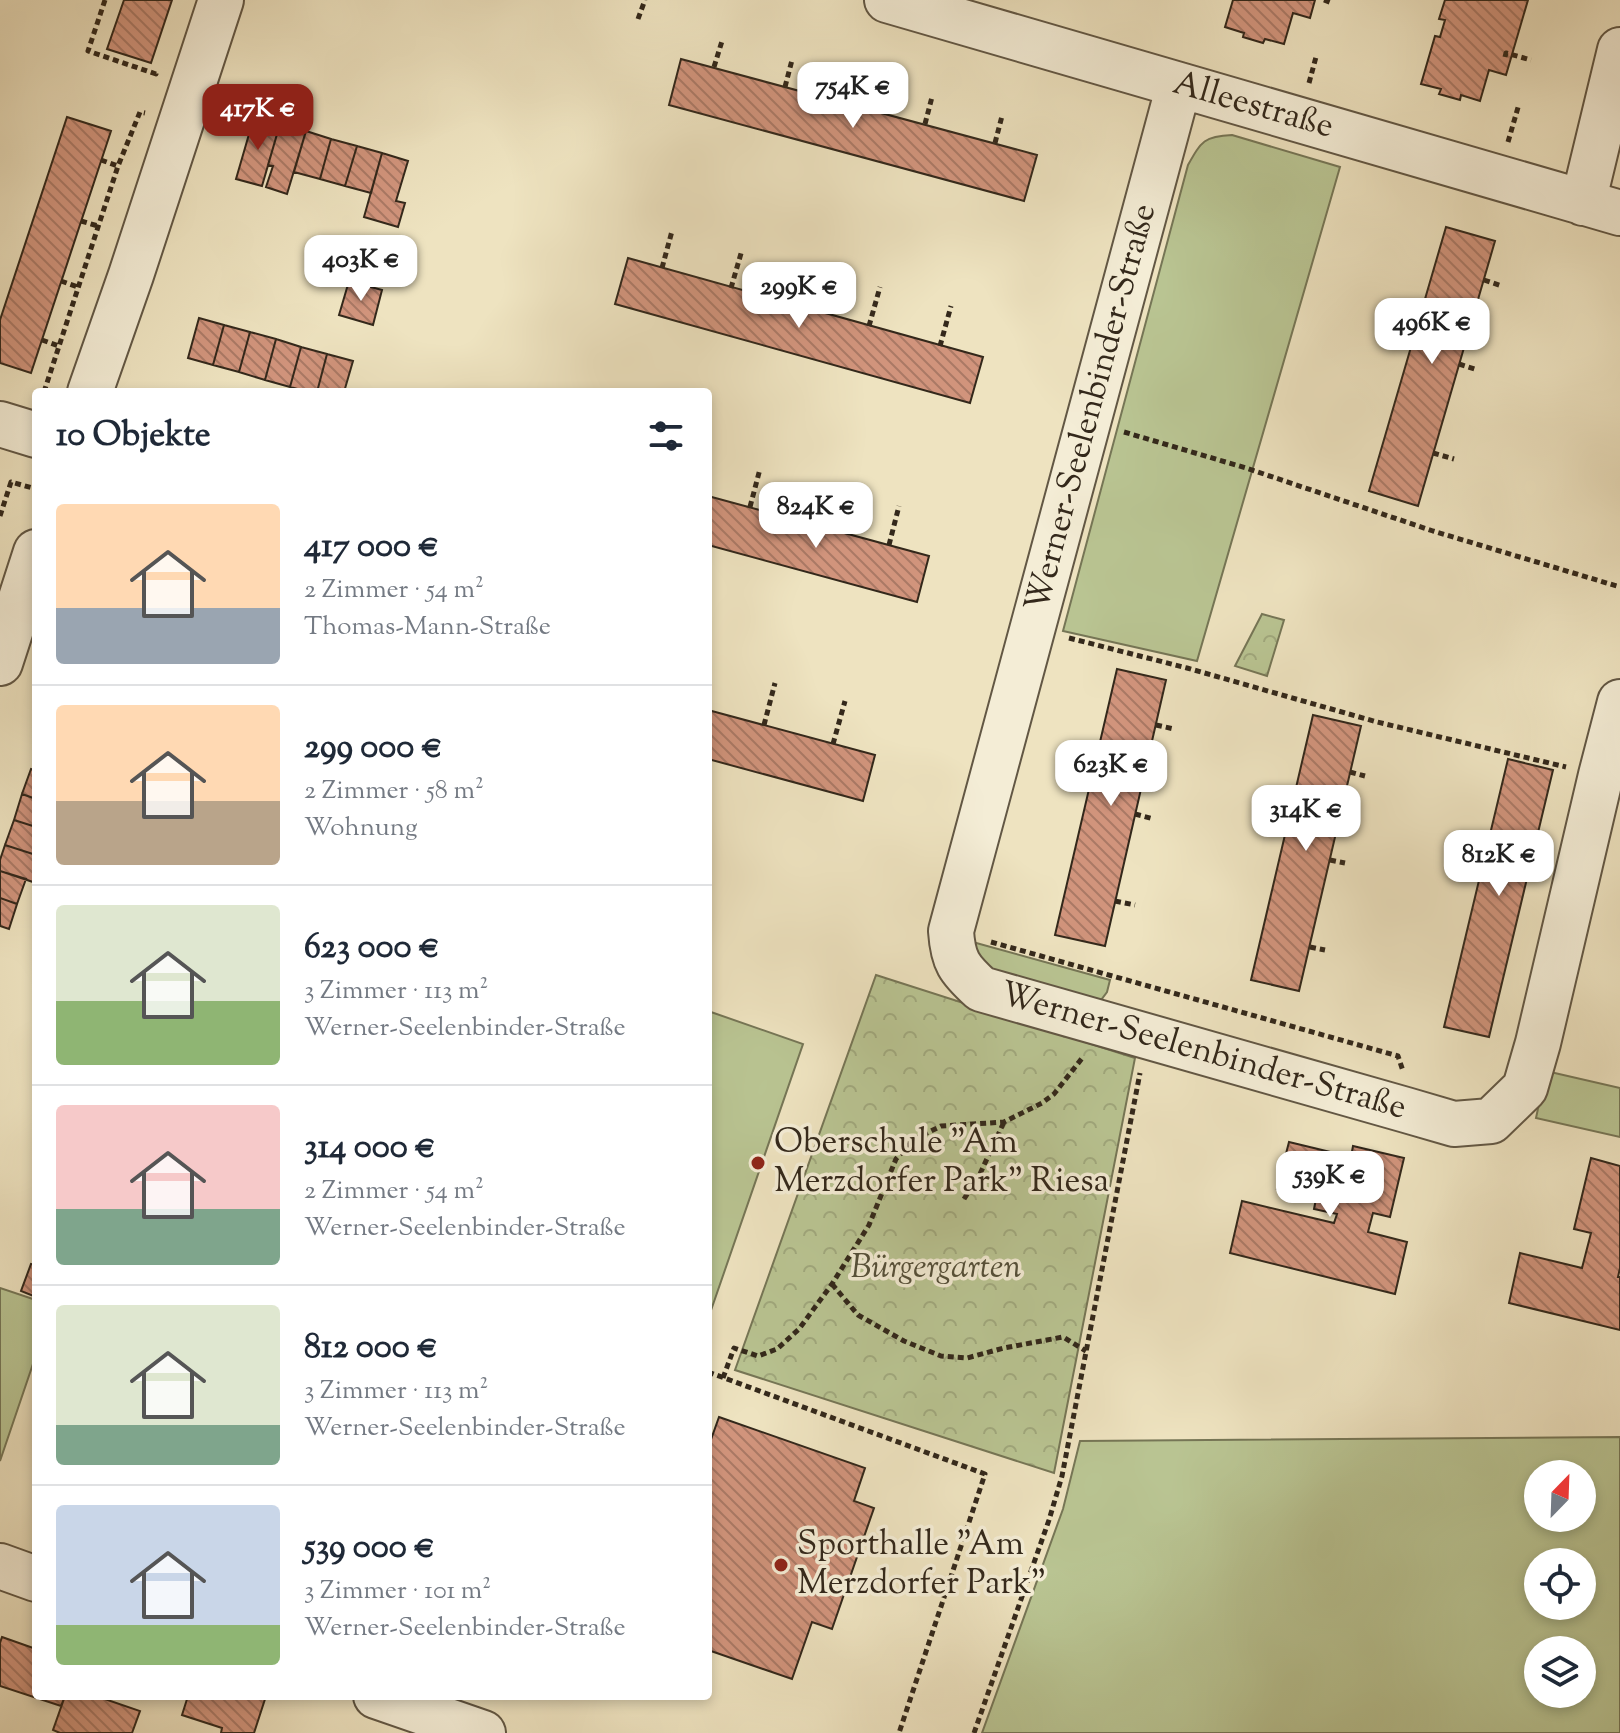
<!DOCTYPE html>
<html lang="de">
<head>
<meta charset="utf-8">
<style>
  :root { --surface:#fff; --page:#f2f2f3; --text:#1f2937; --muted:#747a83; --line:#e0e1e3; --accent:#8f2418 }
  body { margin:0; font-family:"Sorts Mill Goudy",serif; background:var(--page); color:var(--text); height:100vh; display:flex; flex-direction:column; font-size:30px; white-space:nowrap }
  * { box-sizing:border-box; margin:0 }
  p { font-size:26px; color:var(--muted) }
  .icon { flex:none; width:44px; height:44px; fill:none; stroke:currentColor; stroke-width:2; stroke-linecap:round; stroke-linejoin:round }
  .map { position:relative; flex:1; overflow:hidden }
  .details { position:absolute; left:32px; top:388px; width:680px; height:1312px; display:flex; flex-direction:column; background:var(--surface); border-radius:8px; box-shadow:0 4px 12px #0003 }
  .details>* { flex:none }
  .needle { width:52px; rotate:23deg }
  .tools { position:absolute; left:1524px; top:1460px; display:grid; gap:16px }
  .tools a { display:grid; place-items:center; width:72px; height:72px; border-radius:50%; background:var(--surface); box-shadow:0 4px 12px #0003; font-size:40px }
  .price { position:absolute; translate:-50% -68px; padding:0 18px; border-radius:16px; background:#fff; color:#222; font-size:26px; line-height:52px; filter:drop-shadow(0 2px 4px #0008) }
  .price::after { content:''; position:absolute; left:50%; top:48px; width:24px; height:18px; margin-left:-12px; background:inherit; clip-path:polygon(0 0,100% 0,50% 100%) }
  .price.active { background:var(--accent); color:#fff }
  ul { padding:0; list-style:none }
  li { display:flex; align-items:center; gap:24px; height:200px; padding:0 24px }
  li+li { border-top:2px solid var(--line) }
  li span { display:grid; place-items:center; flex:none; width:224px; height:160px; border-radius:8px; color:#555 }
  li>.icon { margin-inline-start:auto }
  span .icon { width:96px; height:96px; fill:#fffc; stroke-width:1 }
  li b { font-size:34px }
  h2 { display:flex; justify-content:space-between; align-items:center; height:96px; padding:0 24px; font-size:34px }
  .map>svg:first-child { display:block }
  .green { fill:#b9c492; stroke:#767656; stroke-width:2; fill-rule:evenodd }
  .park { fill:url(#park-crowns); stroke:#767656; stroke-width:2 }
  .building { fill:url(#building-back-hatch); stroke:#33281b; stroke-width:2 }
  .lines { fill:none; stroke-linecap:round; stroke-linejoin:round }
  .minor-casing { stroke:#625744; stroke-width:48 }
  .path { stroke:#33281b; stroke-width:5; stroke-dasharray:6 4; stroke-linecap:butt }
  .minor { stroke:#f4edd6; stroke-width:44 }
  .poi-dot { fill:#8f2418; stroke:#f4edd6; stroke-width:3 }
  .labels { text-anchor:middle; dominant-baseline:central; stroke-width:7; stroke-linejoin:round; paint-order:stroke }
  .street-label { font-size:34px; fill:#33281b; stroke:#f4edd6 }
  .poi-label { font-size:34px; fill:#33281b; stroke:#f4edd6; text-anchor:start }
  .park-label { font-size:34px; font-style:italic; fill:#544f39; stroke:#f4edd6 }
</style>
</head>
<body>
<div class="map">
<svg width="1620" height="1733" viewBox="0 0 1620 1733">
  <defs>
    <pattern id="park-crowns" width="20" height="18" patternUnits="userSpaceOnUse" patternTransform="scale(2)"><rect width="20" height="18" fill="#b9c492"/><path d="M2 6a3 3 0 1 1 6 0M12 15a3 3 0 1 1 6 0" fill="none" stroke="#a0a87d"/></pattern>
    <pattern id="building-back-hatch" width="6" height="6" patternUnits="userSpaceOnUse" patternTransform="scale(2)"><rect width="6" height="6" fill="#d1947c"/><path d="M-1 5l2 2M0 0l6 6M5-1l2 2" fill="none" stroke="#aa7965"/></pattern>
  </defs>
  <rect width="100%" height="100%" fill="#eee3c0"/>
  <filter id="stains"><feTurbulence type="fractalNoise" baseFrequency=".0025" numOctaves="4"/><feColorMatrix values="0 0 0 0 .2 0 0 0 0 .09 0 0 0 0 .02 0 0 0 .5 -.17"/></filter>
  <radialGradient id="worn" r=".72"><stop offset=".6" stop-color="#630" stop-opacity="0"/><stop offset="1" stop-color="#630" stop-opacity=".3"/></radialGradient>
  <path class="green" d="M1232,135L1340,167L1197,661L1063,631L1188,165C1201,142 1204,136 1232,135Z
    M969,941L1110,980L1107,992L1101,1000L988,970Z
    M708,1011L803,1044L708,1319Z
    M1546,1071L1620,1088V1137L1536,1118Z
    M0,1288L36,1300V1355L0,1461Z
    M1620,1437V1733H982L1063,1509L1080,1441ZM1538,1474H1582V1518H1538ZM1582,1562V1606H1538V1562ZM1582,1650V1694H1538V1650Z"/>
  <path class="park" d="M1262,614L1284,620L1267,676L1235,666Z
    M876,975L1135,1058L1054,1473L735,1370Z"/>
  <path class="building" d="M124,0H172L151,63L107,49Z
    M1233,0H1315L1310,18L1293,13L1284,44L1265,39L1263,43L1243,37L1244,33L1225,27Z
    M1445,0H1528L1506,75L1489,70L1480,101L1461,95L1460,100L1439,94L1441,89L1421,84L1435,36L1440,37L1445,20L1439,19Z
    M681,59L1037,155L1024,201L669,105Z
    M67,117L111,131L31,373L0,363V320Z
    M254,117L280,124L262,186L236,179Z
    M280,124L306,131L287,194L266,187L273,166L268,165Z
    M306,131L331,139L320,179L294,172Z
    M331,139L357,146L345,186L320,179Z
    M357,146L382,153L371,193L345,186Z
    M382,153L408,161L396,201L405,203L398,227L364,217Z
    M1446,227L1495,241L1418,506L1369,491Z
    M628,258L983,357L970,403L615,304Z
    M349,281L382,290L373,325L339,315Z
    M199,318L224,325L213,365L188,358Z
    M224,325L250,332L239,372L213,365Z
    M250,332L276,339L265,380L239,372Z
    M276,339L301,347L290,387L265,380Z
    M301,347L327,354L317,392H309L290,387Z
    M327,354L353,361L344,392H317Z
    M708,496L929,556L917,602L708,545Z
    M1117,669L1166,680L1105,946L1055,935Z
    M708,710L875,755L863,801L708,759Z
    M1313,715L1361,726L1299,991L1251,980Z
    M1508,759L1553,770L1489,1037L1444,1027Z
    M31,769L36,771V799L22,794Z
    M22,794L36,799V827L14,820Z
    M14,820L36,827V855L5,845Z
    M5,845L36,855V883L0,871V860Z
    M0,871L26,879L17,904L0,898Z
    M0,898L17,904L9,929L0,926Z
    M1289,1142L1351,1157L1353,1146L1404,1158L1390,1217L1373,1213L1368,1232L1407,1242L1395,1294L1230,1253L1242,1201L1334,1223L1337,1214L1314,1209L1316,1199L1277,1189Z
    M1591,1158L1620,1166V1268L1618,1277H1620V1330L1509,1303L1520,1253L1582,1268L1591,1233L1574,1229Z
    M31,1264L36,1265V1297L21,1291Z
    M719,1417L865,1468L854,1501L874,1508L832,1629L812,1622L792,1679L708,1650V1448Z
    M2,1637L36,1649V1696H65L61,1706L0,1686V1643Z
    M65,1696H96L140,1711L132,1733H60L53,1730Z
    M188,1696H266L254,1733H221L222,1728L182,1715Z"/>
  <g class="lines">
    <defs>
      <path id="minor" d="M887,0L1620,213
        M1179,85L951,931C953,961 959,969 981,989L1406,1110L1454,1124L1491,1121L1525,1088L1538,1043L1601,775L1620,702
        M1583,203L1620,50
        M90,392L131,275L221,0
        M0,424L36,435
        M0,663L36,552
        M0,1566L36,1579
        M376,1696L483,1733"/>
    </defs>
    <use href="#minor" class="minor-casing"/>
    <path class="path" d="M105,0L88,51L156,74V72
      M1324,0L1332,3
      M638,19L645,0
      M1505,57L1506,53L1531,60
      M714,67L722,41
      M1309,83L1316,57
      M785,87L792,60
      M856,106L863,79
      M925,124L932,97
      M1508,142L1519,104
      M995,143L1002,116
      M101,160L118,166
      M81,221L98,226
      M662,268L672,231
      M1484,280L1502,286
      M61,281L78,287
      M731,288L742,250
      M801,307L812,269
      M869,326L880,287
      M42,340L59,346
      M940,346L951,306
      M1459,364L1478,370
      M44,392L118,166L140,112L145,113
      M1124,432L1246,468L1433,531L1620,587
      M1433,453L1454,459
      M750,507L760,469
      M0,516L11,482L36,489
      M820,526L830,488
      M889,545L899,506
      M1069,638L1187,668L1377,722L1566,767
      M764,725L775,683
      M1156,725L1174,729
      M833,744L845,701
      M1350,772L1365,776
      M1135,814L1154,819
      M1330,860L1345,863
      M1115,901L1135,905
      M991,942L1398,1056L1403,1071
      M1310,947L1325,950
      M964,1199L979,1176L1004,1122
      M832,1284L858,1315L904,1341L941,1356L967,1358L1004,1348L1063,1337L1086,1351
      M708,1372L985,1474L899,1733
      M723,1378L734,1348L758,1356L777,1349L799,1329L832,1284L869,1225L896,1159L913,1140L941,1126L1004,1122L1042,1103L1054,1094L1083,1057
      M974,1733L1049,1520L1062,1476L1140,1073"/>
    <use href="#minor" class="minor"/>
  </g>
  <g class="poi-dot">
    <circle cx="758" cy="1163" r="8"/>
    <circle cx="781" cy="1565" r="8"/>
  </g>
  <g class="labels">
    <g class="street-label">
      <text transform="translate(1253 106) rotate(16)">Alleestraße</text>
      <text transform="translate(1092 408) rotate(-75)">Werner-Seelenbinder-Straße</text>
      <text transform="translate(1203 1052) rotate(16)">Werner-Seelenbinder-Straße</text>
    </g>
    <g class="poi-label">
      <text x="774" y="1143">Oberschule "Am<tspan x="774" dy="39">Merzdorfer Park" Riesa</tspan></text>
      <text x="797" y="1545">Sporthalle "Am<tspan x="797" dy="39">Merzdorfer Park"</tspan></text>
    </g>
    <g class="park-label">
      <text x="936" y="1268">Bürgergarten</text>
    </g>
  </g>
  <rect width="100%" height="100%" filter="url(#stains)"/>
  <rect width="100%" height="100%" fill="url(#worn)"/>
</svg>
<div class="tools">
<a><svg class="needle" viewBox="-14 -14 28 28"><path d="M0-13l5 13h-10z" fill="#e53935"/><path d="M0 13l5-13h-10z" fill="#747a83"/></svg></a>
<a><svg class="icon" aria-label="locate" viewBox="0 0 24 24"><circle cx="12" cy="12" r="6"/><path d="M12 2v4M12 18v4M2 12h4M18 12h4"/></svg></a>
<a><svg class="icon" aria-label="layers" viewBox="0 0 24 24"><path d="M12 4l9 5-9 5-9-5zM3 14l9 5 9-5"/></svg></a>
</div>
<b class="price" style="left:853px;top:130px">754K €</b>
<b class="price active" style="left:258px;top:152px">417K €</b>
<b class="price" style="left:361px;top:303px">403K €</b>
<b class="price" style="left:799px;top:330px">299K €</b>
<b class="price" style="left:1432px;top:366px">496K €</b>
<b class="price" style="left:816px;top:550px">824K €</b>
<b class="price" style="left:1111px;top:808px">623K €</b>
<b class="price" style="left:1306px;top:853px">314K €</b>
<b class="price" style="left:1499px;top:898px">812K €</b>
<b class="price" style="left:1330px;top:1219px">539K €</b>
<section class="details">
<h2>10 Objekte<svg class="icon" aria-label="filters" viewBox="0 0 24 24"><path d="M4 7h16M4 17h16"/><circle cx="9" cy="7" r="2"/><circle cx="15" cy="17" r="2"/></svg></h2>
<ul>
<li><span style="background:linear-gradient(#ffd9b3 65%,#9aa5b1 0)"><svg class="icon" aria-label="home" viewBox="0 0 24 24"><path d="M3 11l9-7 9 7M6 9v11h12V9"/></svg></span><div><b>417 000 €</b><p>2 Zimmer · 54 m²</p><p>Thomas-Mann-Straße</p></div></li>
<li><span style="background:linear-gradient(#ffd9b3 60%,#b9a48a 0)"><svg class="icon" aria-label="home" viewBox="0 0 24 24"><path d="M3 11l9-7 9 7M6 9v11h12V9"/></svg></span><div><b>299 000 €</b><p>2 Zimmer · 58 m²</p><p>Wohnung</p></div></li>
<li><span style="background:linear-gradient(#dfe7d0 60%,#8fb573 0)"><svg class="icon" aria-label="home" viewBox="0 0 24 24"><path d="M3 11l9-7 9 7M6 9v11h12V9"/></svg></span><div><b>623 000 €</b><p>3 Zimmer · 113 m²</p><p>Werner-Seelenbinder-Straße</p></div></li>
<li><span style="background:linear-gradient(#f6c9c9 65%,#7fa58c 0)"><svg class="icon" aria-label="home" viewBox="0 0 24 24"><path d="M3 11l9-7 9 7M6 9v11h12V9"/></svg></span><div><b>314 000 €</b><p>2 Zimmer · 54 m²</p><p>Werner-Seelenbinder-Straße</p></div></li>
<li><span style="background:linear-gradient(#dfe7d0 75%,#7fa58c 0)"><svg class="icon" aria-label="home" viewBox="0 0 24 24"><path d="M3 11l9-7 9 7M6 9v11h12V9"/></svg></span><div><b>812 000 €</b><p>3 Zimmer · 113 m²</p><p>Werner-Seelenbinder-Straße</p></div></li>
<li><span style="background:linear-gradient(#c9d6e8 75%,#8fb573 0)"><svg class="icon" aria-label="home" viewBox="0 0 24 24"><path d="M3 11l9-7 9 7M6 9v11h12V9"/></svg></span><div><b>539 000 €</b><p>3 Zimmer · 101 m²</p><p>Werner-Seelenbinder-Straße</p></div></li>
</ul>
</section>
</div>
</body>
</html>
